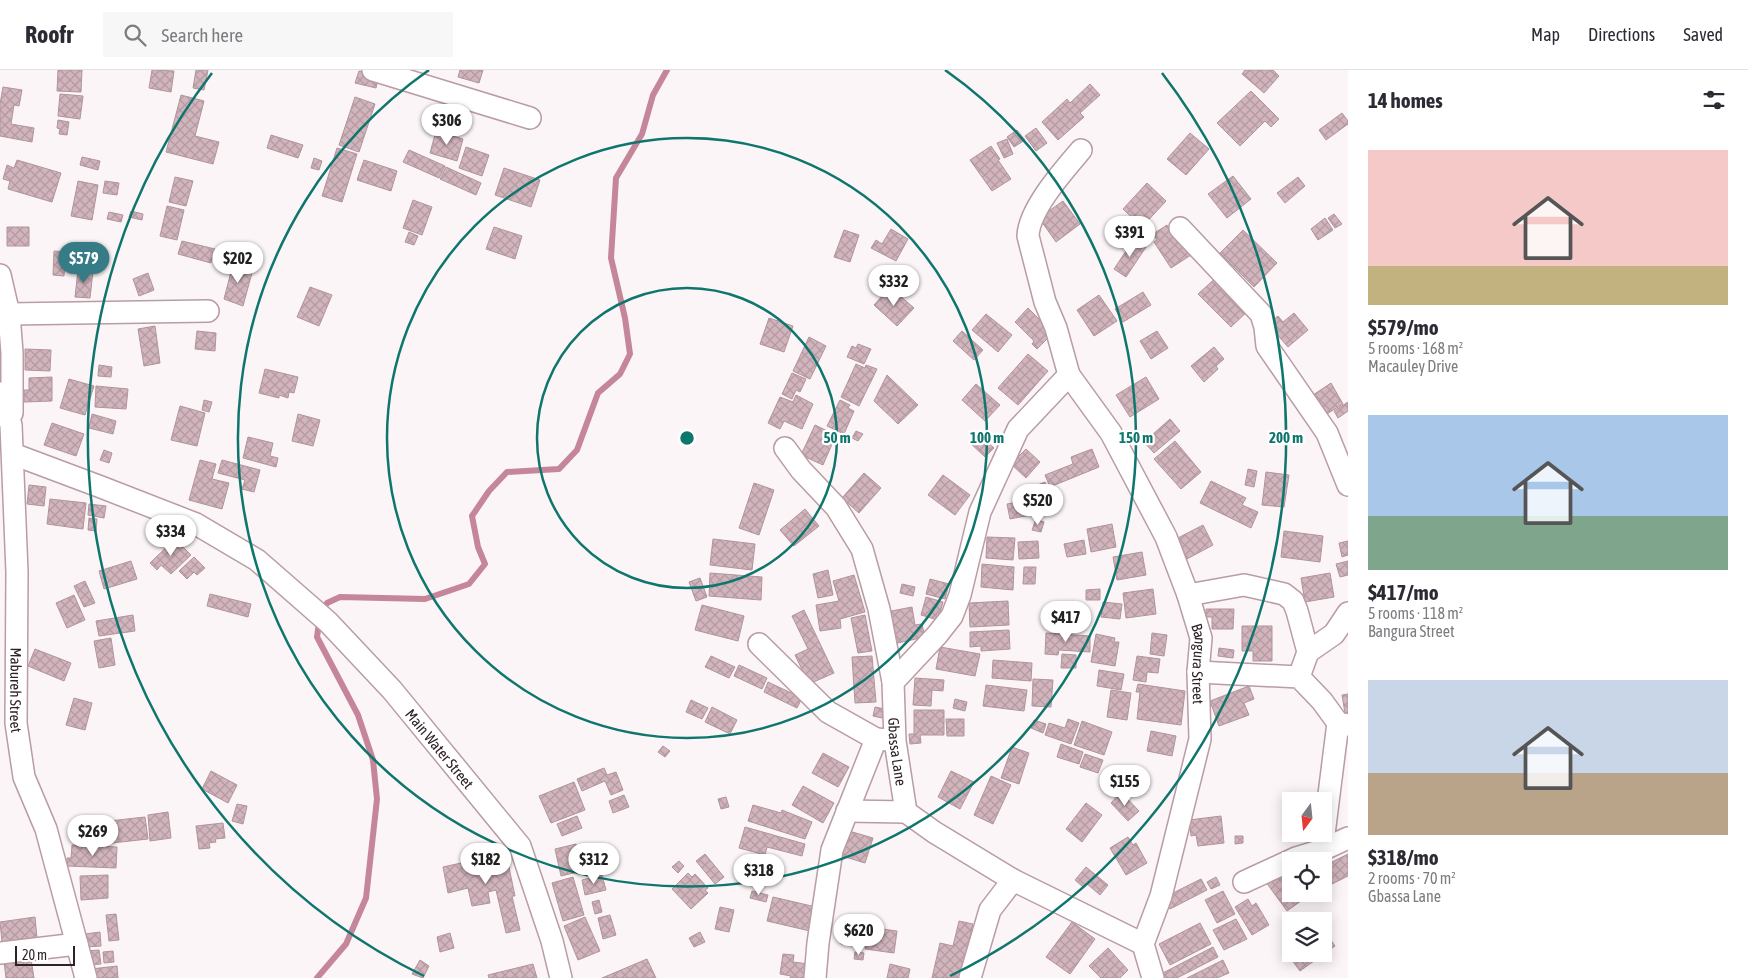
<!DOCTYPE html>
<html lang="en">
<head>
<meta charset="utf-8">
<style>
  :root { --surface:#fff; --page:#f7f7f7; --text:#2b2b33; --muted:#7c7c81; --line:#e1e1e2; --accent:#357c87 }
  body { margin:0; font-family:"Asap Condensed",sans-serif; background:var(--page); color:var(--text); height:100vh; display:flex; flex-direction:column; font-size:19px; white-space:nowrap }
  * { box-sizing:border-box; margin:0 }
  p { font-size:16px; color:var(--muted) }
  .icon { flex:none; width:28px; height:28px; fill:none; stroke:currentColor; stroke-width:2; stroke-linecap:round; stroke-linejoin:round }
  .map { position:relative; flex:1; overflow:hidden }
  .sheet { display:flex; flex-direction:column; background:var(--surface); width:400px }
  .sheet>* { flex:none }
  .needle { width:32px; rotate:195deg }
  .tools { position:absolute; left:1282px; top:722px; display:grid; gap:10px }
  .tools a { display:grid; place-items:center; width:50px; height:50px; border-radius:0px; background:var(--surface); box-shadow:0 2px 12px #0003; font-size:25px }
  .scale { position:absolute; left:15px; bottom:12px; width:60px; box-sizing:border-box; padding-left:5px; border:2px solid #2e2226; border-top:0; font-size:14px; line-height:18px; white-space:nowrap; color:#2e2226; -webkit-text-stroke:4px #fff; paint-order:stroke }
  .price { position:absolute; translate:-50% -42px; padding:0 11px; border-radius:18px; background:#fff; color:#222; font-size:16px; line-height:32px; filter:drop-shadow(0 1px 2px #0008) }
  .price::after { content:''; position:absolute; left:50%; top:30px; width:15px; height:11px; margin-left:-8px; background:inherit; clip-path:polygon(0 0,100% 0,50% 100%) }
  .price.on { background:var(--accent); color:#fff }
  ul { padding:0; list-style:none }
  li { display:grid; align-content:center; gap:10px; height:265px; padding:0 20px }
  li span { display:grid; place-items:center; height:155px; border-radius:0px; color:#555 }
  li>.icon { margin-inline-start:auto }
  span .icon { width:90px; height:90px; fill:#fffc; stroke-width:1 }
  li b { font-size:21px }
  h2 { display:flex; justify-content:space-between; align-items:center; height:60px; padding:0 20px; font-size:21px }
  header { display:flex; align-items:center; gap:30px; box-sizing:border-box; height:70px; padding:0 25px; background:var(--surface); border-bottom:1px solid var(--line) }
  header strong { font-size:24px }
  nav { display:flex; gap:28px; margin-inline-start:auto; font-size:18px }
  .search { width:350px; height:45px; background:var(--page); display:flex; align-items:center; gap:12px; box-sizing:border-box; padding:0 18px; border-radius:0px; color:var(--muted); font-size:19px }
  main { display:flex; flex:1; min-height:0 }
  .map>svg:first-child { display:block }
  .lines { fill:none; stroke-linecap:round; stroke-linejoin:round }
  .stream { stroke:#c5869a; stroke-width:6 }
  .building { fill:url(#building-cross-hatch); stroke:#b1949c }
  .street-casing { stroke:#b99ca4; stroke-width:24 }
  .street { stroke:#fff; stroke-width:21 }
  .ring { fill:none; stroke:#0f766e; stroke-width:2.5 }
  .labels { text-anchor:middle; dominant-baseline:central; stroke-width:4.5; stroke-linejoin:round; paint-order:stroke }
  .street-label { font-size:15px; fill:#2e2226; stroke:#fff }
  .centre { fill:#0f766e; stroke:#fff; stroke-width:2.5 }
  .ring-label { font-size:15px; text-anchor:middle; font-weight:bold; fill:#0f766e; stroke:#fff; stroke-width:4.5; stroke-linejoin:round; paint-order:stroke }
</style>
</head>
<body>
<header>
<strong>Roofr</strong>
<div class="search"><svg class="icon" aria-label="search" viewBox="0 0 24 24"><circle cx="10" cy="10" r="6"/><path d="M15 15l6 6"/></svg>Search here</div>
<nav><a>Map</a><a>Directions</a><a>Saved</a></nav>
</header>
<main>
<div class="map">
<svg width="1348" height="908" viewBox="0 0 1348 908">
  <defs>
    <pattern id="building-cross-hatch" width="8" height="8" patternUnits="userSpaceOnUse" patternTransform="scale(1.25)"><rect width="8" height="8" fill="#d1b4bc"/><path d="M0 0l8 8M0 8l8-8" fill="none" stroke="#b49aa1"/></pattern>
  </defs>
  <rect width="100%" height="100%" fill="#fbf5f7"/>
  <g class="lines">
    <path class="stream" d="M317,908L346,874L366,828L377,729L373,690L358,645L317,567L320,545L327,533L340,527L425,529L469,514L485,494L478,477L472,446L489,421L507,402L559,399L577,380L598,323L620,304L630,284L625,248L611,188L616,108L642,64L653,25L667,0"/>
  </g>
  <path class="building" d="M58,0H82L81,22L57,21Z
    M152,0L174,1L171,22L149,18Z
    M196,0H208L204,20L193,18Z
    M460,0H483L479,13L458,7Z
    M1245,0H1273L1279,6L1264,23L1242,4Z
    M359,1L379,6L376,18L355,13Z
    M1090,14L1100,25L1080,43L1084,47L1058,70L1042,52L1067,29L1070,33Z
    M3,17L22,20L19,36L14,35L11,54L34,58L32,72L0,66V34Z
    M1251,21L1279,49L1271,57L1265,51L1240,76L1217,53Z
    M60,24L83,26L80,49L58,46Z
    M181,25L204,31L195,66L219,72L213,94L166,82Z
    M355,27L375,34L359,82L339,75Z
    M1342,43L1348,51V54L1326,70L1319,60Z
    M454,45L456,56L440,58L438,48Z
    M58,50L69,52L67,65L59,64L60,59L57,58Z
    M1036,58L1047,73L1036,81L1025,66Z
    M1017,60L1025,70L1014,77L1007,67Z
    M436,61L463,69L457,91L430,83Z
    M1190,63L1209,79L1186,105L1167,89Z
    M271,65L303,75L298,88L267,78Z
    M1007,69L1013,84L1004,88L997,73Z
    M991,76L1000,89L998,90L1011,109L992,121L970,90Z
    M466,77L489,85L482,106L459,98Z
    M337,78L357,84L342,132L322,126Z
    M409,80L445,96L439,108L403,92Z
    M82,87L100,91L98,100L80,95Z
    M314,88L322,91L319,100L311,98Z
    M17,90L61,103L52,132L8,119L10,111L3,109L7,95L14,98Z
    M364,90L397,101L391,121L357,110Z
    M446,97L481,113L476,125L440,109Z
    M504,98L540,110L531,137L495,125Z
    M1233,106L1251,129L1227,148L1208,124Z
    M175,107L193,111L186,136L169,132Z
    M1298,107L1305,116L1285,133L1277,123Z
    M78,111L98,115L92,150L71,146Z
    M105,111L119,113L117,125L103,123Z
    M1147,113L1166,131L1142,157L1123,139Z
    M413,130L432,137L422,165L403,158Z
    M1063,131L1080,154L1056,172L1039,148Z
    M167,136L184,140L177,170L160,166Z
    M131,141L143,144L142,150L129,147Z
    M109,142L123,145L121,152L107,149Z
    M1334,144L1342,154L1335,158L1328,148Z
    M1325,148L1333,160L1318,170L1311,159Z
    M1167,155L1171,161L1174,159L1191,185L1171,198L1154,172L1157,170L1153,164Z
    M7,157H29V176H7Z
    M494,157L522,166L515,189L486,179Z
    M891,159L908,169L896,191L871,178L876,170L882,174Z
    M844,160L859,165L850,192L834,187Z
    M1243,160L1277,193L1254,217L1220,183Z
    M409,162L418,166L414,175L405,172Z
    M1134,169L1146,177L1126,207L1114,199Z
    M182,171L215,179L211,193L178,184Z
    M54,181L70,182V192H65L64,206L53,205Z
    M233,194L253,199L243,236L224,229Z
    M78,200L93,201L90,228L75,227Z
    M148,203L154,220L139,226L133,209Z
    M1220,204L1252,237L1231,257L1198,224Z
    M310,217L332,225L319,256L297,247Z
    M890,217L914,238L897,256L874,235Z
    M1143,222L1151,235L1123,252L1115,239Z
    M1099,225L1117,251L1094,266L1077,240Z
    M1028,238L1053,263L1037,279L1032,274L1034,271L1015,252Z
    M1294,243L1308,260L1288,277L1268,254L1278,246L1283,252Z
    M986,244L1012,265L998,282L972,260Z
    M769,248L793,256L784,282L760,274Z
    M155,256L160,293L144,296L138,259Z
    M197,261L216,263L215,281L195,279Z
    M962,261L983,280L974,290L953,271Z
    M1157,261L1168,278L1151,289L1140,271Z
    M809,267L826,276L810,309L793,301Z
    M858,274L871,279L864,294L847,287L852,276L856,278Z
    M1214,277L1224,289L1216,296L1218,299L1204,312L1191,296Z
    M25,279L51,280L50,301L25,300Z
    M1028,284L1048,301L1018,335L998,318Z
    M856,294L865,298L866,295L877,299L859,336L841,327Z
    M99,295L112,297L111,307L98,306Z
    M265,299L298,307L294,323L289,322L288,328L279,325V328L259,323Z
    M792,303L806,309L800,322L796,320L792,329L782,324Z
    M887,305L918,335L898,354L874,331Z
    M52,307V331L24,332V320H29V308Z
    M1146,307L1159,329L1130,347L1116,325Z
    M69,309L94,316L85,345L60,338Z
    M1331,313L1343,334L1325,345L1313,325Z
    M976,314L1000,335L985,351L962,330Z
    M96,316L128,319L126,339L95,337Z
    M796,325L813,334L802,359L784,351L780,359L768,353L780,327L793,332Z
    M204,330L212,332L209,342L202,340Z
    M840,330L850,335L848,338L854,341L844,364L827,356Z
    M1348,332V341L1338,348L1334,341Z
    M180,336L205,343L197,376L171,370Z
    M92,344L116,351L113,364L89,358Z
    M298,344L320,350L313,376L292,371Z
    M1170,349L1180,361L1154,383L1144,372Z
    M52,353L84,364L76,386L44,375Z
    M815,355L836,365L823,395L801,385Z
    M856,361L863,364L858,371L852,368Z
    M977,363L994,378L985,387L969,372Z
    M248,367L273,373L270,386L278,388L276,397L243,388Z
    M1175,371L1201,402L1181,419L1154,389Z
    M1026,379L1040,392L1026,408L1011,394Z
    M1092,379L1099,397L1050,417L1045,405L1073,394L1071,387Z
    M104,380L112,383L109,393L100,390Z
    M200,390L216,394L212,409L229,413L222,439L189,430Z
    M222,390L260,400L254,422L242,419L245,410L218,403Z
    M1248,399L1257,401L1254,417L1245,415Z
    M1266,402L1289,405L1284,437L1262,435Z
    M864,403L881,418L859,443L842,428Z
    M943,405L970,425L955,445L928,425Z
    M1211,411L1246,428L1242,435L1258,442L1251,458L1200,433Z
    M1045,412L1048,419L1033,425L1030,418Z
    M754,413L774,420L759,465L739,458Z
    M29,415L46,417L44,436L27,434Z
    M1038,428L1041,443L1010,449L1007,434Z
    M50,429L86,433L83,459L47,454Z
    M89,434L106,436L104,448L88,445Z
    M805,439L819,456L794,476L780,460Z
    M89,448L97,449L96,461L88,460Z
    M1036,449L1044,452L1041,462L1032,460Z
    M1112,454L1116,477L1091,482L1087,459Z
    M1203,455L1213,475L1185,490L1174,470Z
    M1284,461L1323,466L1320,492L1281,487Z
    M987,467L1015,468L1013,490L986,488Z
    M175,469L191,485L171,504L161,495L157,500L150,493Z
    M713,469L755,474L752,500L710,495Z
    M1084,470L1086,484L1067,487L1064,474Z
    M1038,471L1039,488L1019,489L1018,472Z
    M1348,471V485L1342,487L1339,473Z
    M1142,482L1146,505L1117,510L1113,487Z
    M194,487L205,498L197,505L194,502L187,509L179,501Z
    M131,491L137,509L104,519L99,501Z
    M1348,491V505L1340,507L1336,494Z
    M982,494L1014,497L1013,520L981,517Z
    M1024,497H1036L1035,514H1023Z
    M828,500L833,525L818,528L813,504Z
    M710,503L762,507L761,530L709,526Z
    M1330,503L1334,527L1305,532L1301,508Z
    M854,505L865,542L840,549L841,558L820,561L816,535L839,531L833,511Z
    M700,508L707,527L696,531L689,512Z
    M930,509L949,514L945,529L926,524Z
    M85,511L95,533L84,537L74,516Z
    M902,514L915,517L913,526L900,523Z
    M1100,519V530H1086V520Z
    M1153,519L1156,544L1126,548L1123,523Z
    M210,524L251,534L248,547L207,536Z
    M74,525L85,550L67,558L56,533Z
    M926,527L943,532L938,550L921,545Z
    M1008,531L1009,555L970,557L969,533Z
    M1103,532L1122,534L1120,549L1101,547Z
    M702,535L744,546L738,571L695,560Z
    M912,537L915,555L922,554L925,567L893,574L886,542Z
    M1206,539H1234L1233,559H1212V547H1206Z
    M804,540L834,603L809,614L795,585L808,579L792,546Z
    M133,545L135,561L99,566L96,551Z
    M865,545L872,581L858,583L851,548Z
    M1242,556H1272V591H1253V581H1242Z
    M1009,560L1010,579L981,581V576L970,577V562Z
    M1046,563L1090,566V582L1059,580L1058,585L1045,584Z
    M1152,563L1167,565L1164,586L1150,584Z
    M1096,564L1115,568L1114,572H1119L1115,596L1091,592Z
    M111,568L115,595L99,598L94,571Z
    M940,577L980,584L975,606L936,599Z
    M1219,578L1234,580L1233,588L1218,586Z
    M35,579L71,593L64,611L28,596Z
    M1062,584L1076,585V598H1061Z
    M711,586L735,597L729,608L705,597Z
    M872,586L876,632L855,633L852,587Z
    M1137,586L1160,589L1158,603L1147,602L1146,612L1133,610Z
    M993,590L1032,593L1031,611L992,608Z
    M739,595L767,608L762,619L734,606Z
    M1099,600L1124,604L1121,620L1097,616Z
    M915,608L944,610L943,621L932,620L931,636L913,635Z
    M1033,609L1053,610L1051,637L1032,636Z
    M768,612L802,628L797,638L764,622Z
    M1138,614L1185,621L1181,655L1137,649L1140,622H1136Z
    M986,615L1027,620L1024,641L983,636Z
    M1249,616L1254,629L1244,633L1249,645L1219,656L1210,631Z
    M1111,620L1131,623L1127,650L1107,647Z
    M1348,624V648L1346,649L1342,625Z
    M74,628L92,633L85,660L66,655Z
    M955,629L967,632L965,641L953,638Z
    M691,630L708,638L702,649L686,642Z
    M712,637L737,650L730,664L705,652Z
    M875,637L885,639L882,648L873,646Z
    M914,640H944V665H920L921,673L910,674L909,664H914Z
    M946,649H964V666H947Z
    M1068,649L1079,653L1071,674L1045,665L1049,653L1065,658Z
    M1034,650L1046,654L1043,663L1031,658Z
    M1082,651L1112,662L1104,685L1074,675Z
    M1151,661L1176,666L1172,686L1147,681Z
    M1061,674L1083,682L1079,694L1057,687Z
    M663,676L670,681L665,687L658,682Z
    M1012,677L1029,683L1019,714L1001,708Z
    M823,683L849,697L838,717L812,703Z
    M1085,684L1103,690L1098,703L1080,697Z
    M604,698L607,705L616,702L623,720L611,725L605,711L582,721L577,709Z
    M211,701L237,715L228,733L202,719Z
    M951,701L974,712L960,739L938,727Z
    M991,706L1011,715L993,754L974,745Z
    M574,712L585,740L551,753L539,726Z
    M803,716L834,733L823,753L792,735Z
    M1121,722L1139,741L1128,751L1111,733Z
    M624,725L629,737L613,743L609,731Z
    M726,727L729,737L721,739L718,729Z
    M1086,733L1102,745L1082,772L1066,759Z
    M237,734L247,736L243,754L232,751Z
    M753,735L781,743L782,740L812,752L805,769L748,751Z
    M168,742L171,768L150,771L148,745Z
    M577,746L582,758L562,766L557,754Z
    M1221,746L1224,773L1198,776L1196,765L1191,766L1189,750Z
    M145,747L148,769L112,773L109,751Z
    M223,753L225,768L215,769L216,772L209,773L210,778L199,779L196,756Z
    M745,757L805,774L802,786L767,777L765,785L739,778Z
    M849,761L873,768L865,793L842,786Z
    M1235,766H1243V773L1235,774Z
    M1128,767L1133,775L1136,773L1147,793L1126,805L1110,778Z
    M576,774L582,801L561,806L555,779Z
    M72,775L117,777L116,798L67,796V788H71Z
    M506,783L515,826H512L520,860L506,863L496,820L488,822L490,833L472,836L468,818L448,823L443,797Z
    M705,784L724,807L715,814L696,791Z
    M1348,784V806L1324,818V796Z
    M679,791L684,796L678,803L672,797Z
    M1284,793L1291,803V824H1306L1308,826L1287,841L1263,808Z
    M1086,797L1108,815L1100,825L1086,813L1083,817L1075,810Z
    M688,803L692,807L695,804L708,818L705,820L708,823L691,839L672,819Z
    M108,805V828L81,830L80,806Z
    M602,805L606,820L585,825L582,810Z
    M573,807L584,845L563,851L552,813Z
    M1216,807L1220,815L1211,819L1207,812Z
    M1201,809L1207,820L1170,839L1165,831L1167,826Z
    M752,821L768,825L766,832L750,828Z
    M1223,821L1235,844L1217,853L1205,830Z
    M773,827L816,837L810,861L767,851Z
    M1248,829L1252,836L1256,833L1269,855L1252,865L1235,837Z
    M599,830L602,842L595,844L592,832Z
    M720,837L734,840L729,862L715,859Z
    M116,844L119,870L109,871L106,845Z
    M610,845L616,865L603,869L598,848Z
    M35,847L37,868L2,872L0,852Z
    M585,847L600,881L578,890L564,856Z
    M1236,849L1247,869L1224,880L1213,860Z
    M959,851L973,854L960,908H932L940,873L953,876Z
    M1072,852L1095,869L1070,904L1046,887Z
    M1200,853L1211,874L1170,895L1159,874Z
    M868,857L897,861L894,883L865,879Z
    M1324,860L1335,876L1300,901L1283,878L1291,872V884H1324Z
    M100,862L101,876L86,877L85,864Z
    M700,862L705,872L694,877L689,868Z
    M841,862L858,863L857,874H841Z
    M450,863L454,878L440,882L437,867Z
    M1213,877L1218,887L1177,908H1161L1159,905Z
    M1108,878L1128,900L1120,908H1101L1089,896Z
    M99,880L101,894L88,895L87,881Z
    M113,881L114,892L104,893L103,882Z
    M855,882L864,883L863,890L854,889Z
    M783,884L794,885L793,892L809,894L807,908H790L791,906L780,904Z
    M31,889L34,908H6L4,892Z
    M647,889L656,908H602Z
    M420,890L429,896L423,908L412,904Z
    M1223,890L1229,903L1217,908H1187Z
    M533,894L537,908H489L488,905Z
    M890,894L910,899L908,908H887Z
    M117,896L118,908H91V899Z"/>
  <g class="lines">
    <defs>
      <g id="street">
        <path d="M373,0L530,48"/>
        <path d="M1180,158L1261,244L1265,257L1267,276L1327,363L1348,415"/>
        <path d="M0,205L9,244L12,283V343"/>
        <path d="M0,247L9,244L208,241"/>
        <path id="s1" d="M1069,305L1111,363L1166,467L1188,525L1201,568L1198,602L1200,669L1161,826L1143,874L1153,908"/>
        <path id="s2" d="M0,323L11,355L17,502L16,653L24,707L46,759L86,908"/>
        <path id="s3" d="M785,378L801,400L836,437L862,479L879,539L893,612L895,671L906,742L934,762L1013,810L1143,874"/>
        <path id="s4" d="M13,384L101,417L196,454L257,490L328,552L392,620L520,776L552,871L561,908"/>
        <path d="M1188,525L1244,515L1284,524L1293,531L1297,541L1308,582L1299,607"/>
        <path d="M759,574L828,642L876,669L889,670"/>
        <path d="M1308,582L1334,564L1348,543"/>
        <path d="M1198,602L1299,607L1322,631L1338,653L1348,655"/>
        <path d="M893,612L937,565L952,546L960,525L980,442L1018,359L1069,305L1056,258L1045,232L1028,166C1029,139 1064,100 1081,80"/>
        <path d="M847,741L906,742"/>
        <path d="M1322,780L1338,653"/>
        <path d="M1244,812L1296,788L1322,780L1348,768"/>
        <path d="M0,883L77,874"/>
        <path d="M815,908L818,873L832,780L876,669"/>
        <path d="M970,908L990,840L1013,810"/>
      </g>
    </defs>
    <use href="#street" class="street-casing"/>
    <use href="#street" class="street"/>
  </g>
  <g class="ring">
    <circle cx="687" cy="368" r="150"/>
    <circle cx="687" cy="368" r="300"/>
    <path d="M945 0A449 449 0 1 1 429 0"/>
    <path d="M424 906A599 599 0 0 1 212 3M1162 3A599 599 0 0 1 950 906"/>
  </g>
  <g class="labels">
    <g class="street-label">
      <text stroke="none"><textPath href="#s1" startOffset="322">Bangura Street</textPath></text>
      <text stroke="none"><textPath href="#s2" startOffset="299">Mabureh Street</textPath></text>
      <text stroke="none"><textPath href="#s4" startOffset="530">Main Water Street</textPath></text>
      <text stroke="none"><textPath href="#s3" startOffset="334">Gbassa Lane</textPath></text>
    </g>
  </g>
  <circle cx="687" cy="368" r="8" class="centre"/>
  <g class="ring-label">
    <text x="837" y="373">50 m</text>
    <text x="987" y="373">100 m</text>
    <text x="1136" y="373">150 m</text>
    <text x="1286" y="373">200 m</text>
  </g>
</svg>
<div class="tools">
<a><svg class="needle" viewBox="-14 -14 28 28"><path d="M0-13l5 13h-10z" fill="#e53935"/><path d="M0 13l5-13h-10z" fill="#7c7c81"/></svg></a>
<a><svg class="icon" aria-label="locate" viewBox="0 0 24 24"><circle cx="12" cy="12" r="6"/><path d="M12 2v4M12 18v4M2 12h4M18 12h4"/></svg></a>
<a><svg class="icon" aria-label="layers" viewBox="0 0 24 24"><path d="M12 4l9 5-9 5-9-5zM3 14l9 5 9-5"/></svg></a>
</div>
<div class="scale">20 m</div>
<b class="price" style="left:447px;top:76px">$306</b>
<b class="price" style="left:1130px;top:188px">$391</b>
<b class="price on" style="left:84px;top:214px">$579</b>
<b class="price" style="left:238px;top:214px">$202</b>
<b class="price" style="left:894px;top:237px">$332</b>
<b class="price" style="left:1038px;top:456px">$520</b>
<b class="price" style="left:171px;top:487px">$334</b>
<b class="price" style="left:1066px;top:573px">$417</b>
<b class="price" style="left:1125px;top:737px">$155</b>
<b class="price" style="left:93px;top:787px">$269</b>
<b class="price" style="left:486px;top:815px">$182</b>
<b class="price" style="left:594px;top:815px">$312</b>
<b class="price" style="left:759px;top:826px">$318</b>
<b class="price" style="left:859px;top:886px">$620</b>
</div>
<section class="sheet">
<h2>14 homes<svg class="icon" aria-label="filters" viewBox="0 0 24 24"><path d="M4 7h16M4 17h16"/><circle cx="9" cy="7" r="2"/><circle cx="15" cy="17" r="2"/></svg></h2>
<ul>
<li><span style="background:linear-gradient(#f6c9c9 75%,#c2b280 0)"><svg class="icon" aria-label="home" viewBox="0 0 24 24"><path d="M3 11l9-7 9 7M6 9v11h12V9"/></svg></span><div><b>$579/mo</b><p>5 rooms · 168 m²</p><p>Macauley Drive</p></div></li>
<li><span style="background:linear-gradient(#a9c7e8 65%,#7fa58c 0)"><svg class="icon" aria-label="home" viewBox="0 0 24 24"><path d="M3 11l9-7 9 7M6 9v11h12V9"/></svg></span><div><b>$417/mo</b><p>5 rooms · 118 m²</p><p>Bangura Street</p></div></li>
<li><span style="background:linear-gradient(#c9d6e8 60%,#b9a48a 0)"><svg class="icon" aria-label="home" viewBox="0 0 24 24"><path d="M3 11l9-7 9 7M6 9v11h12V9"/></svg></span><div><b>$318/mo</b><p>2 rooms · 70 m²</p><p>Gbassa Lane</p></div></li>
</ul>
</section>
</main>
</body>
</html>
